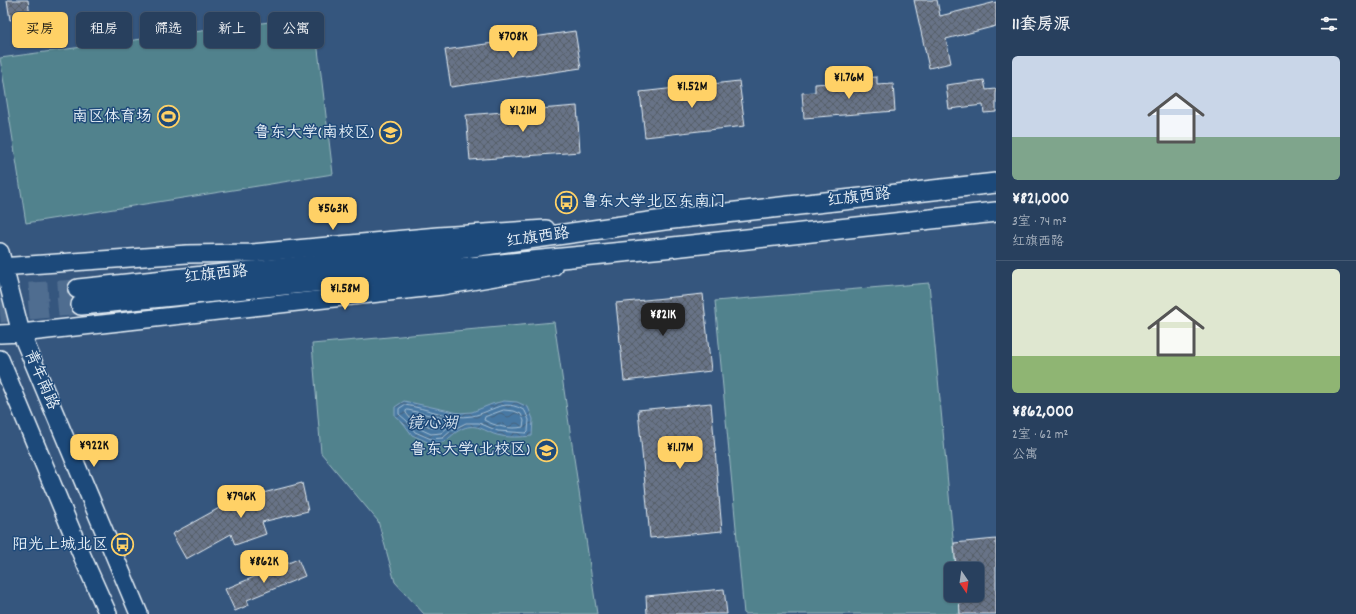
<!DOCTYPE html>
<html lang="zh">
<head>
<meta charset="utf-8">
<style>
  :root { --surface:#28405e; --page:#344b67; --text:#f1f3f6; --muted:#a5afbc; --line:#445973; --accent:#ffd166 }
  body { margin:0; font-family:Dekko,"LXGW WenKai TC",sans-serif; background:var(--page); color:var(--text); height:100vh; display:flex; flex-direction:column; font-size:15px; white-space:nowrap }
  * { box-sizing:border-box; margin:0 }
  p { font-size:13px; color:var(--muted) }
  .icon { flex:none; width:22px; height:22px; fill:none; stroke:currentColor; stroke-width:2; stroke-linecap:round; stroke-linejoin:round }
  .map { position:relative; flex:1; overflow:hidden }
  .side { display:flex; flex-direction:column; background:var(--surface); width:360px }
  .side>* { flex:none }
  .top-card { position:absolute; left:12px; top:12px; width:380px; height:36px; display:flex; gap:8px }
  .needle { width:26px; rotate:167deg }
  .tools { position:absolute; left:944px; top:562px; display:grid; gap:8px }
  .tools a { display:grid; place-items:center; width:40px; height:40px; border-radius:6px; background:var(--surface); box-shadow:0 1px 3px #0004,0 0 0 1px var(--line); font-size:20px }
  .price { position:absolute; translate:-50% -34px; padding:0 9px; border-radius:8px; background:var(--accent); color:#111; font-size:13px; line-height:26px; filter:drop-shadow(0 1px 2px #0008) }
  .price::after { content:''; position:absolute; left:50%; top:24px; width:12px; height:9px; margin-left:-6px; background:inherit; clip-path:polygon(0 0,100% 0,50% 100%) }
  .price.selected { background:#222; color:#fff }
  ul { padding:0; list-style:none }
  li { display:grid; align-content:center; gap:8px; height:212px; padding:0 16px }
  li+li { border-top:1px solid var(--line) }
  li span { display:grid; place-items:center; height:124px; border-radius:6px; color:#555 }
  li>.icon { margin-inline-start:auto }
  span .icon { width:72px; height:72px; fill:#fffc; stroke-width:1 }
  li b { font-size:17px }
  h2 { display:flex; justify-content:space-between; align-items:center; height:48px; padding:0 16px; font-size:17px }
  .tag { padding:0 14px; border-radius:6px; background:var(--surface); box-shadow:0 1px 3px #0004,0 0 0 1px var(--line); font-size:14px; line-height:36px }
  .tag.selected { background:var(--accent); color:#111 }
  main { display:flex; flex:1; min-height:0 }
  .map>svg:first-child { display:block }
  .green { fill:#51828d; stroke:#9cbac2 }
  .water { fill:url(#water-waves); stroke:#87a8c5 }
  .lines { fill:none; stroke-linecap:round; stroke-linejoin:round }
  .shore { stroke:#a7c1d6; stroke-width:1 }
  .building { fill:url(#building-cross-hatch); stroke:#e8f1f8 }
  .primary-tunnel { stroke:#506d90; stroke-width:19; stroke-dasharray:19 10; stroke-linecap:butt }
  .secondary-casing { stroke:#e8f1f8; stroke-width:20 }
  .primary-casing { stroke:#e8f1f8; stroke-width:22 }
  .secondary { stroke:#1f4a7a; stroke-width:17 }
  .primary { stroke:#1f4a7a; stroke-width:19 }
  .labels { text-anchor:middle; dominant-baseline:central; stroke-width:3; stroke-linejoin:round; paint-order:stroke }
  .poi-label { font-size:16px; fill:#e8f1f8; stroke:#1f4a7a; text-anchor:end }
  .street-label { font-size:16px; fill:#e8f1f8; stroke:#1f4a7a }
  .water-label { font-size:17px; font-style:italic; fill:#d0dfeb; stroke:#1f4a7a }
</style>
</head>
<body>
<main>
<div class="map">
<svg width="996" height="614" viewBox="0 0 996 614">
  <defs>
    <pattern id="water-waves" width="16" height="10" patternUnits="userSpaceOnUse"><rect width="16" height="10" fill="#4678a3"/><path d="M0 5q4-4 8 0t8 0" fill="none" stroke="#46627b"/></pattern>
    <pattern id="building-cross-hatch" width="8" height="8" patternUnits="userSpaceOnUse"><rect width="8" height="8" fill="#687387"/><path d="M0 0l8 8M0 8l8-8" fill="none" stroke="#575e68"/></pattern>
  </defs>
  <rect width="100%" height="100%" fill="#35567e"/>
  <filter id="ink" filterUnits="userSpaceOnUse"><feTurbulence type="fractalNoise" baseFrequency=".025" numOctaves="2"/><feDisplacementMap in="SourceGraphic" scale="8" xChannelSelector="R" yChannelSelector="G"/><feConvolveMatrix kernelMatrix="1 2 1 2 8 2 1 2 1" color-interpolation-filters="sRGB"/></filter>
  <g filter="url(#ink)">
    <path class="green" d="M314,16L333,174L26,223L0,58Z
      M929,283L956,569H951V595H959L960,614H744L715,301Z
      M554,322L597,614H424L395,582L378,521L321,453L312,344Z"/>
    <path class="water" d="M404,401L459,413L472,412L492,404L504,401L517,402L528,407L533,419L532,436C521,437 508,438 497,435C492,434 486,430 480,428C466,423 455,432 445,442L430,443L412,435L404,424L395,416V407Z"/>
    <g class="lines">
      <path class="shore" d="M405,405C426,408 452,420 472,416C493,412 503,397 525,411L529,420L528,431L526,433L498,431L479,423H466L452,430L443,438L431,439L415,432L407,421L399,414V409Z
        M408,410L451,420L453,423L441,433L431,434L418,428L406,413V411Z
        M504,410L514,411L521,414L524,421L523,427C510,430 495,426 484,420L485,417Z
        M424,420L438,424L440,426L432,428L422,423V421Z"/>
    </g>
    <path class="building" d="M7,0H28L30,16L10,20Z
      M914,0H937L940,16L996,2V26L946,39L951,63L929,68Z
      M575,31L581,68L451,87L445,50Z
      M877,77V85L893,84L895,111L804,118L802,93L815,92V84L831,83L832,90L862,88L861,78Z
      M984,80L986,90L996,89V112L984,113L983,105L949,109L946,85Z
      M739,81L745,126L645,137L640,92Z
      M577,106L580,152L470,160L466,115Z
      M703,294L711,371L624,381L616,303Z
      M711,403L722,531L650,538L638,410Z
      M302,483L308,511L262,522L266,534L235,545L231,534L186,559L172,534L232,501Z
      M996,539V614H960L959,595H977V569H956L954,543Z
      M298,559L305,576L247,600L249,605L235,611L225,589Z
      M724,589L727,614H647L646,596Z"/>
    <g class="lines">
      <path class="primary-tunnel" d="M0,294L78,289
        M0,313L81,305"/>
      <defs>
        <path id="secondary" d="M0,252L21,333L139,614
          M0,267L187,254L252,253L438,236L546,229
          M0,334L21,333L442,286L553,267
          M0,359L83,558L108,614"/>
        <path id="primary" d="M78,289L437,252L664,220L996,183
          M81,305L664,248L996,212"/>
      </defs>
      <use href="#secondary" class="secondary-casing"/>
      <use href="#primary" class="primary-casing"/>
      <use href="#secondary" class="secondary"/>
      <use href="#primary" class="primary"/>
    </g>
  </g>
  <defs>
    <symbol id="stadium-ring" viewBox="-11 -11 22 22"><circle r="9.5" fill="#1f4a7a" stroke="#ffd166" stroke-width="1.5"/><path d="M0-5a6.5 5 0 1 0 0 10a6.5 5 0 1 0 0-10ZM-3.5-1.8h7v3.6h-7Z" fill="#ffd166"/></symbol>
    <symbol id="university-ring" viewBox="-11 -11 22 22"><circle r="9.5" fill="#1f4a7a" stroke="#ffd166" stroke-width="1.5"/><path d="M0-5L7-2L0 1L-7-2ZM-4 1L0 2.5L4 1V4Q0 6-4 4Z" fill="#ffd166"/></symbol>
    <symbol id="bus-ring" viewBox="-11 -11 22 22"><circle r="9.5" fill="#1f4a7a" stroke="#ffd166" stroke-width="1.5"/><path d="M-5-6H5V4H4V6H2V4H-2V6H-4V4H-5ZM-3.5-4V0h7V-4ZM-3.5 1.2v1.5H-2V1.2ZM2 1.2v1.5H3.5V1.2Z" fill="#ffd166"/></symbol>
  </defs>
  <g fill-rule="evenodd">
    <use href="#stadium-ring" x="156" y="104" width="25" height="25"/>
    <use href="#university-ring" x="378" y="120" width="25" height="25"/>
    <use href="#bus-ring" x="554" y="190" width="25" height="25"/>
    <use href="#university-ring" x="534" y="438" width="25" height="25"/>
    <use href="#bus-ring" x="110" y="532" width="25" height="25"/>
  </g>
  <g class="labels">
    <g class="poi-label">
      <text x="152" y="117">南区体育场</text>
      <text x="374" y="133">鲁东大学(南校区)</text>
      <text x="582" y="202" text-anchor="start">鲁东大学北区东南门</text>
      <text x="530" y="450">鲁东大学(北校区)</text>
      <text x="108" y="545">阳光上城北区</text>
    </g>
    <g class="street-label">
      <text transform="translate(859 198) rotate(-7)">红旗西路</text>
      <text transform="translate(538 238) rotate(-8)">红旗西路</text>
      <text transform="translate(216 275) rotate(-6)">红旗西路</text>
      <text transform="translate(41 380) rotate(67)">青年南路</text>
    </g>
    <g class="water-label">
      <text x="432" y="425">镜心湖</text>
    </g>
  </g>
</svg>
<div class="tools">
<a><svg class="needle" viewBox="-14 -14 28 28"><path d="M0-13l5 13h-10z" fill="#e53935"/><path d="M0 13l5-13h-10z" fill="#a5afbc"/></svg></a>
</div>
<b class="price" style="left:513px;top:59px">¥708K</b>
<b class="price" style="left:849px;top:100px">¥1.76M</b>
<b class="price" style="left:692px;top:109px">¥1.52M</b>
<b class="price" style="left:523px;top:133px">¥1.21M</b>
<b class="price" style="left:333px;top:231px">¥563K</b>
<b class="price" style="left:345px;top:311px">¥1.58M</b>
<b class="price selected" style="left:663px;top:337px">¥821K</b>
<b class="price" style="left:94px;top:468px">¥922K</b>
<b class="price" style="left:680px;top:470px">¥1.17M</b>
<b class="price" style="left:241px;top:519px">¥796K</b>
<b class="price" style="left:264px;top:584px">¥862K</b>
<div class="top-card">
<a class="tag selected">买房</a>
<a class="tag">租房</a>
<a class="tag">筛选</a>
<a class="tag">新上</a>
<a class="tag">公寓</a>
</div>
</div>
<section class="side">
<h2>11套房源<svg class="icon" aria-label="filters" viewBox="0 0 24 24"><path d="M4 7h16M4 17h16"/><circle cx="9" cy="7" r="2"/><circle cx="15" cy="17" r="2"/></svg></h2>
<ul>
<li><span style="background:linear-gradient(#c9d6e8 65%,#7fa58c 0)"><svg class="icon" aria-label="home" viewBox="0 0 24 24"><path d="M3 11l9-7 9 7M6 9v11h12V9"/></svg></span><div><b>¥821,000</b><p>3室 · 74 m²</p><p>红旗西路</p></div></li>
<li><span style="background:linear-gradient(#dfe7d0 70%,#8fb573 0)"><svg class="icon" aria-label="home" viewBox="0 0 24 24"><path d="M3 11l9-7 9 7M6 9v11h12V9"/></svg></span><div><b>¥862,000</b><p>2室 · 62 m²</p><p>公寓</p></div></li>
</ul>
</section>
</main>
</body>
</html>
